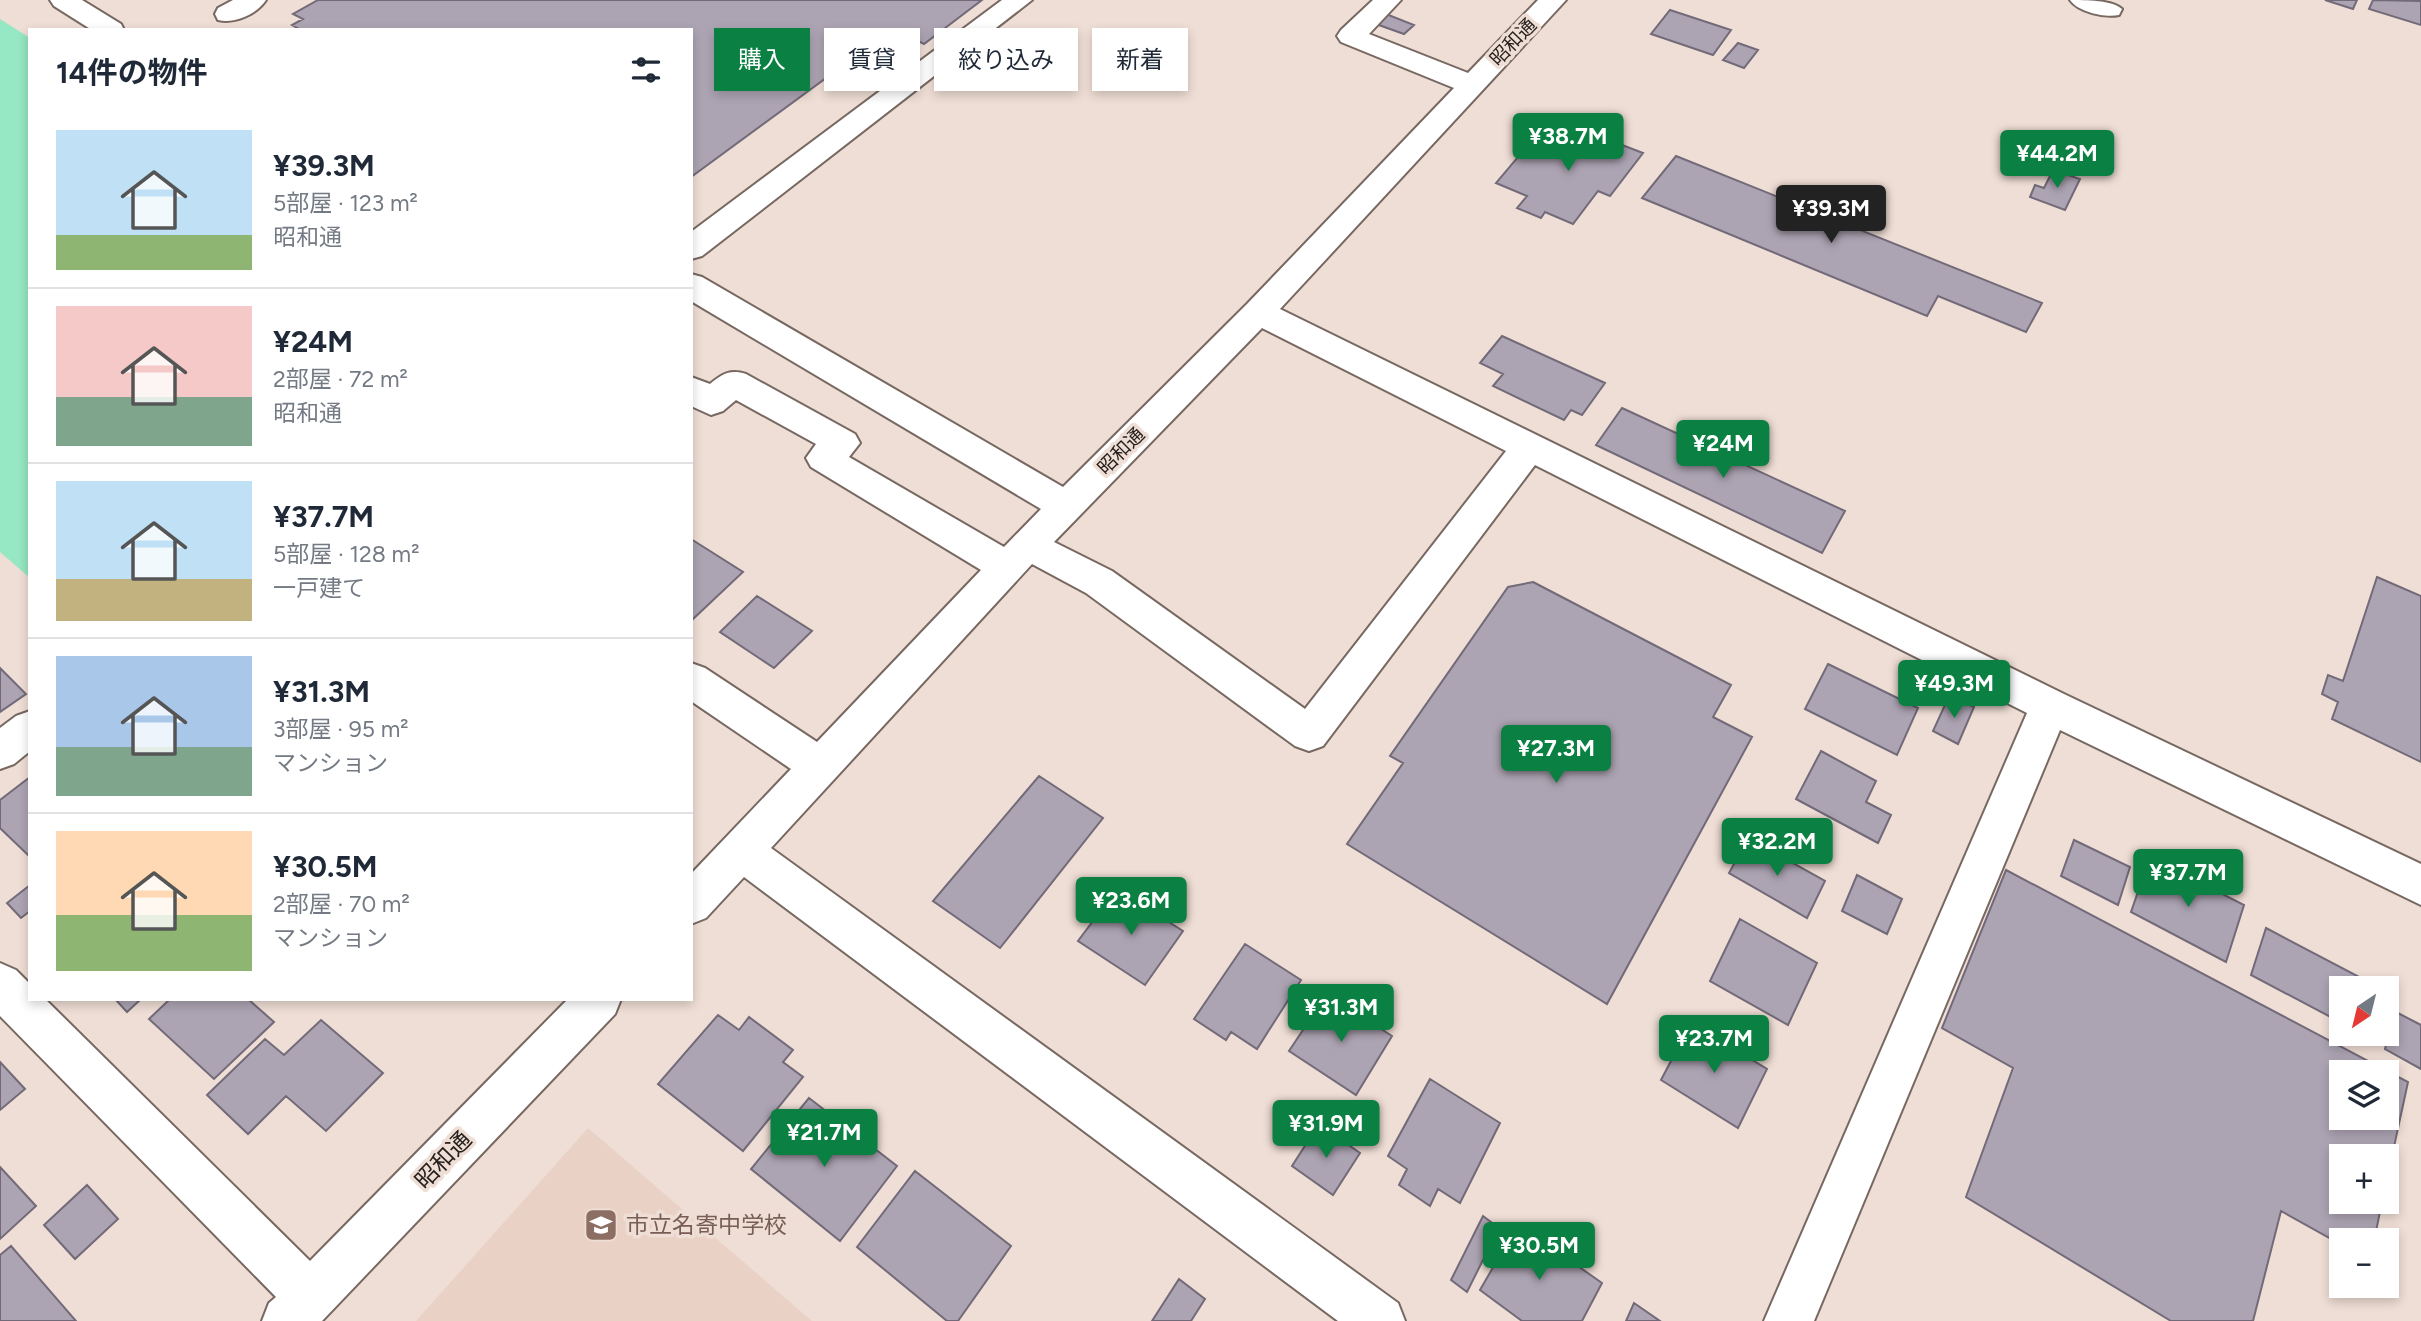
<!DOCTYPE html>
<html lang="ja">
<head>
<meta charset="utf-8">
<style>
  :root { --surface:#fff; --page:#f2f2f3; --text:#1f2937; --muted:#747a83; --line:#e0e1e3; --accent:#0b8043 }
  body { margin:0; font-family:Figtree,"Noto Sans JP",sans-serif; background:var(--page); color:var(--text); height:100vh; display:flex; flex-direction:column; font-size:26px; white-space:nowrap }
  * { box-sizing:border-box; margin:0 }
  p { font-size:23px; color:var(--muted) }
  .icon { flex:none; width:38px; height:38px; fill:none; stroke:currentColor; stroke-width:2; stroke-linecap:round; stroke-linejoin:round }
  .map { position:relative; flex:1; overflow:hidden }
  .panel { position:absolute; left:28px; top:28px; width:665px; height:973px; display:flex; flex-direction:column; background:var(--surface); border-radius:0px; box-shadow:0 4px 10px #0003 }
  .panel>* { flex:none }
  .guide { position:absolute; left:714px; top:28px; width:665px; height:63px; display:flex; gap:14px }
  .needle { width:46px; rotate:215deg }
  .tools { position:absolute; left:2329px; top:976px; display:grid; gap:14px }
  .tools a { display:grid; place-items:center; width:70px; height:70px; border-radius:0px; background:var(--surface); box-shadow:0 4px 10px #0003; font-size:35px }
  .price { position:absolute; translate:-50% -60px; padding:0 16px; border-radius:7px; background:var(--accent); color:#fff; font-size:23px; line-height:46px; filter:drop-shadow(0 2px 4px #0008) }
  .price::after { content:''; position:absolute; left:50%; top:42px; width:21px; height:16px; margin-left:-10px; background:inherit; clip-path:polygon(0 0,100% 0,50% 100%) }
  .price.active { background:#222; color:#fff }
  ul { padding:0; list-style:none }
  li { display:flex; align-items:center; gap:21px; height:175px; padding:0 28px }
  li+li { border-top:2px solid var(--line) }
  li span { display:grid; place-items:center; flex:none; width:196px; height:140px; border-radius:0px; color:#555 }
  li>.icon { margin-inline-start:auto }
  span .icon { width:84px; height:84px; fill:#fffc; stroke-width:1 }
  li b { font-size:30px }
  h2 { display:flex; justify-content:space-between; align-items:center; height:84px; padding:0 28px; font-size:30px }
  .chip { padding:0 24px; border-radius:0px; background:var(--surface); box-shadow:0 4px 10px #0003; font-size:24px; line-height:63px }
  .chip.active { background:var(--accent); color:#fff }
  .map>svg:first-child { display:block }
  .built { fill:#ead1c6 }
  .green { fill:#96e7c3 }
  .building { fill:#ada4b3; stroke:#726a78; stroke-width:2; fill-rule:evenodd }
  .lines { fill:none; stroke-linecap:round; stroke-linejoin:round }
  .minor-casing { stroke:#776861; stroke-width:4 }
  .minor { fill:#fff; fill-rule:evenodd }
  .labels { text-anchor:middle; dominant-baseline:central; stroke-width:7; stroke-linejoin:round; paint-order:stroke }
  .street-label { font-size:19px; fill:#26201d; stroke:#efded5 }
  .near-street-label { font-size:23px; fill:#26201d; stroke:#efded5 }
  .near-education-label { font-size:23px; fill:#785e54; stroke:#efded5; text-anchor:start }
</style>
</head>
<body>
<div class="map">
<svg width="2421" height="1321" viewBox="0 0 2421 1321">
  <rect width="100%" height="100%" fill="#efded5"/>
  <path class="built" d="M588,1128L812,1321H416Z"/>
  <path class="green" d="M0,19L30,38V578L0,552Z"/>
  <path class="building" d="M318,0H982L924,44L912,38L853,82L833,73L691,177V30H301L292,25L303,19L293,14Z
    M2325,0H2357L2353,9Z
    M2373,0L2421,1V25L2369,9Z
    M1670,10L1731,30L1713,55L1651,34Z
    M1386,14L1414,25L1404,34L1376,24Z
    M1738,43L1758,50L1744,68L1723,60Z
    M1567,124L1643,153L1610,196L1598,191L1573,224L1545,212L1541,218L1517,208L1527,196L1496,183L1529,144L1545,150Z
    M1676,156L2042,303L2026,332L1938,296L1927,316L1642,198Z
    M2053,170L2080,179L2065,210L2030,197L2035,185L2044,188Z
    M1502,336L1605,383L1582,415L1571,410L1564,420L1493,386L1503,374L1480,363Z
    M1622,408L1845,511L1822,553L1596,445Z
    M691,539L743,572L693,619L691,617Z
    M2377,577L2421,596V762L2332,719L2338,702L2322,694L2328,675L2343,681Z
    M1533,582L1731,685L1713,717L1752,737L1607,1004L1347,844L1403,763L1390,756L1508,587Z
    M757,596L812,631L774,668L720,632Z
    M1828,664L1918,708L1897,755L1805,709Z
    M0,668L26,694L0,712Z
    M1949,696L1974,707L1958,744L1933,731Z
    M1821,751L1876,781L1866,802L1891,815L1878,843L1796,799Z
    M1039,776L1103,818L1000,948L933,901Z
    M30,777V857L0,828V800Z
    M1748,838L1825,881L1807,918L1729,873Z
    M2074,840L2130,867L2118,905L2061,876Z
    M2150,857L2244,905L2226,962L2131,912Z
    M2006,870L2408,1082L2387,1179V1157H2342V1202H2382L2374,1241H2342V1245L2281,1211L2253,1321H2171L1966,1197L2013,1068L1942,1028ZM2342,1073H2387V1118H2342Z
    M1857,875L1902,899L1887,934L1842,911Z
    M30,885V911L21,918L7,903Z
    M1117,889L1183,931L1145,985L1078,941Z
    M1740,919L1817,963L1788,1025L1710,981Z
    M2266,928L2365,980L2363,989H2342V1023L2251,975Z
    M1245,944L1301,980L1257,1049L1231,1032L1226,1040L1194,1019Z
    M1327,994L1392,1036L1356,1095L1289,1051Z
    M115,999H141L127,1012Z
    M170,999H248L274,1022L214,1079L149,1019Z
    M2394,1011L2421,1025V1069L2385,1049Z
    M718,1015L739,1030L749,1017L793,1050L783,1062L803,1077L743,1151L658,1084Z
    M321,1020L383,1073L326,1131L286,1096L248,1134L207,1095L265,1039L284,1055Z
    M1691,1023L1767,1069L1738,1128L1661,1080Z
    M0,1062L25,1089L0,1110Z
    M1430,1079L1500,1123L1460,1203L1438,1189L1430,1206L1399,1185L1407,1169L1388,1156Z
    M809,1098L897,1166L840,1241L751,1169Z
    M1319,1124L1360,1153L1333,1195L1292,1166Z
    M0,1167L36,1206L0,1239Z
    M915,1171L1011,1246L958,1321H947L857,1247Z
    M87,1185L118,1219L75,1259L44,1225Z
    M1483,1216L1499,1228L1467,1292L1451,1280Z
    M1518,1224L1602,1283L1582,1321H1522L1480,1290Z
    M11,1246L76,1321H0V1255Z
    M1179,1279L1205,1299L1191,1321H1152Z
    M1634,1303L1660,1321H1626Z"/>
  <g class="lines">
    <defs>
      <path id="minor" d="M50,0H82L121,24L124,30H92L54,6Z
        M233,0H266C257,14 235,24 218,20L215,14L218,8Z
        M1002,0H1032L702,256L691,259V232Z
        M1373,0H1401L1369,34L1468,73L1538,0H1566L1280,309L2064,694L2421,864V905L2060,730L1814,1321H1764L2027,713L1535,465L1323,746L1309,751L1295,746L1086,593L1032,564L771,848L1398,1303L1405,1321H1338L744,877L706,918L691,924V874L791,769L691,701V663L705,668L817,742L981,570L811,467L806,458L816,444L736,400L723,411L711,415L691,406V377L710,384C722,374 730,369 746,374L855,434L860,443L849,457L1004,547L1041,509L691,301V274L702,277L1063,487L1247,304L1454,88L1341,42L1337,36L1341,30ZM1262,328L1506,451L1305,709L1112,571L1054,542Z
        M2070,0C2086,0 2112,0 2122,9L2119,15C2105,18 2078,12 2070,0Z
        M30,711V751L14,764L0,769V728L16,716Z
        M0,963L16,970L30,984V999H45L310,1261L568,999H621L615,1014L322,1321H262L269,1303L276,1297L0,1016Z"/>
    </defs>
    <use href="#minor" class="minor-casing"/>
    <use href="#minor" class="minor"/>
  </g>
  <defs>
    <symbol id="school-square" viewBox="-11 -11 22 22"><rect x="-9" y="-9" width="18" height="18" rx="4" fill="#8d6e63" stroke="#efded5"/><path d="M0-5L7-2L0 1L-7-2ZM-4 1L0 2.5L4 1V4Q0 6-4 4Z" fill="#fff"/></symbol>
  </defs>
  <g fill-rule="evenodd">
    <use href="#school-square" x="582" y="1206" width="38" height="38"/>
  </g>
  <g class="labels">
    <g class="street-label">
      <text transform="translate(1513 42) rotate(-46)">昭和通</text>
      <text transform="translate(1121 451) rotate(-45)">昭和通</text>
    </g>
    <g class="near-street-label">
      <text transform="translate(443 1160) rotate(-46)">昭和通</text>
    </g>
    <g class="near-education-label">
      <text x="626" y="1225">市立名寄中学校</text>
    </g>
  </g>
</svg>
<div class="tools">
<a><svg class="needle" viewBox="-14 -14 28 28"><path d="M0-13l5 13h-10z" fill="#e53935"/><path d="M0 13l5-13h-10z" fill="#747a83"/></svg></a>
<a><svg class="icon" aria-label="layers" viewBox="0 0 24 24"><path d="M12 4l9 5-9 5-9-5zM3 14l9 5 9-5"/></svg></a>
<a>+</a>
<a>−</a>
</div>
<b class="price" style="left:1568px;top:173px">¥38.7M</b>
<b class="price" style="left:2057px;top:190px">¥44.2M</b>
<b class="price active" style="left:1831px;top:245px">¥39.3M</b>
<b class="price" style="left:1723px;top:480px">¥24M</b>
<b class="price" style="left:1954px;top:720px">¥49.3M</b>
<b class="price" style="left:1556px;top:785px">¥27.3M</b>
<b class="price" style="left:1777px;top:878px">¥32.2M</b>
<b class="price" style="left:2188px;top:909px">¥37.7M</b>
<b class="price" style="left:1131px;top:937px">¥23.6M</b>
<b class="price" style="left:1341px;top:1044px">¥31.3M</b>
<b class="price" style="left:1714px;top:1075px">¥23.7M</b>
<b class="price" style="left:1326px;top:1160px">¥31.9M</b>
<b class="price" style="left:824px;top:1169px">¥21.7M</b>
<b class="price" style="left:1539px;top:1282px">¥30.5M</b>
<div class="guide">
<a class="chip active">購入</a>
<a class="chip">賃貸</a>
<a class="chip">絞り込み</a>
<a class="chip">新着</a>
</div>
<section class="panel">
<h2>14件の物件<svg class="icon" aria-label="filters" viewBox="0 0 24 24"><path d="M4 7h16M4 17h16"/><circle cx="9" cy="7" r="2"/><circle cx="15" cy="17" r="2"/></svg></h2>
<ul>
<li><span style="background:linear-gradient(#bfe0f5 75%,#8fb573 0)"><svg class="icon" aria-label="home" viewBox="0 0 24 24"><path d="M3 11l9-7 9 7M6 9v11h12V9"/></svg></span><div><b>¥39.3M</b><p>5部屋 · 123 m²</p><p>昭和通</p></div></li>
<li><span style="background:linear-gradient(#f6c9c9 65%,#7fa58c 0)"><svg class="icon" aria-label="home" viewBox="0 0 24 24"><path d="M3 11l9-7 9 7M6 9v11h12V9"/></svg></span><div><b>¥24M</b><p>2部屋 · 72 m²</p><p>昭和通</p></div></li>
<li><span style="background:linear-gradient(#bfe0f5 70%,#c2b280 0)"><svg class="icon" aria-label="home" viewBox="0 0 24 24"><path d="M3 11l9-7 9 7M6 9v11h12V9"/></svg></span><div><b>¥37.7M</b><p>5部屋 · 128 m²</p><p>一戸建て</p></div></li>
<li><span style="background:linear-gradient(#a9c7e8 65%,#7fa58c 0)"><svg class="icon" aria-label="home" viewBox="0 0 24 24"><path d="M3 11l9-7 9 7M6 9v11h12V9"/></svg></span><div><b>¥31.3M</b><p>3部屋 · 95 m²</p><p>マンション</p></div></li>
<li><span style="background:linear-gradient(#ffd9b3 60%,#8fb573 0)"><svg class="icon" aria-label="home" viewBox="0 0 24 24"><path d="M3 11l9-7 9 7M6 9v11h12V9"/></svg></span><div><b>¥30.5M</b><p>2部屋 · 70 m²</p><p>マンション</p></div></li>
</ul>
</section>
</div>
</body>
</html>
